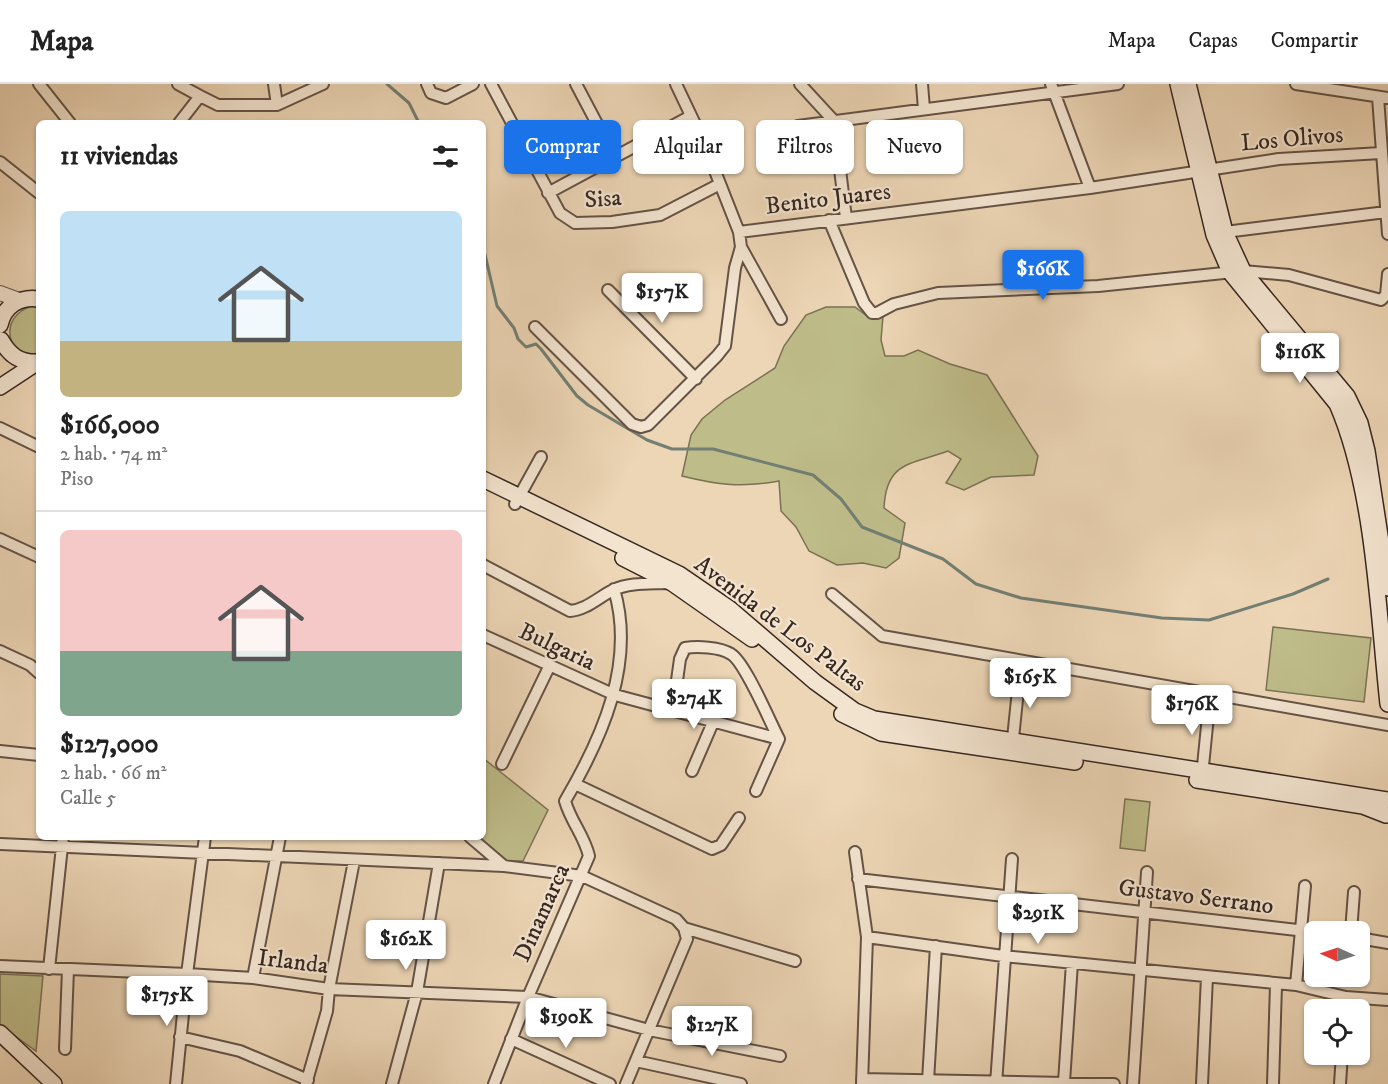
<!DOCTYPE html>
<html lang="es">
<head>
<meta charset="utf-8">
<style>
  :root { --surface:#fff; --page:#f6f6f6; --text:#222; --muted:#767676; --line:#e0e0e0; --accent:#1a73e8 }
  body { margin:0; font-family:"IM FELL DW Pica",serif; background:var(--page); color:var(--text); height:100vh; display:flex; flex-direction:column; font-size:22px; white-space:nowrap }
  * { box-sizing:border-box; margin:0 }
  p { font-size:20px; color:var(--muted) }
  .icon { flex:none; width:33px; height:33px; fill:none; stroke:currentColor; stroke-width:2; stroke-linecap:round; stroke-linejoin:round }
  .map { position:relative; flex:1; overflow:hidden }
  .sheet { position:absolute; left:36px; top:36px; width:450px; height:720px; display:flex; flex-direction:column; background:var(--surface); border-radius:9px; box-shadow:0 2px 4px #0004 }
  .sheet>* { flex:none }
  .hud { position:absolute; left:504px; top:36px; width:570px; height:54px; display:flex; gap:12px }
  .needle { width:39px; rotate:273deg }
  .fabs { position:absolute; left:1304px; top:837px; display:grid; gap:12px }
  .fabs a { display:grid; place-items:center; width:66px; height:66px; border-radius:9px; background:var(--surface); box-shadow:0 2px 4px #0004; font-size:30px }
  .price { position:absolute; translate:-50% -51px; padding:0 14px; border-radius:6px; background:#fff; color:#222; font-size:20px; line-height:39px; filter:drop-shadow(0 2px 3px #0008) }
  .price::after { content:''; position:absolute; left:50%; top:36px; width:18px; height:14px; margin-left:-9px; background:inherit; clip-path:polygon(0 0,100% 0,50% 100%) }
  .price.on { background:var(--accent); color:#fff }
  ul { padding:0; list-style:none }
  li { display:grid; align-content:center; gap:12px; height:318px; padding:0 24px }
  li+li { border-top:2px solid var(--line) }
  li span { display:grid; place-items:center; height:186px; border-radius:9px; color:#555 }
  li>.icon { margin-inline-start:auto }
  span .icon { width:108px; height:108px; fill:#fffc; stroke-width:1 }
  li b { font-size:26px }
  h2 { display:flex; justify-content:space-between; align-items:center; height:72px; padding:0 24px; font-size:26px }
  .pill { padding:0 21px; border-radius:9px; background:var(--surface); box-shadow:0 2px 4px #0004; font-size:21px; line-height:54px }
  .pill.on { background:var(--accent); color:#fff }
  header { display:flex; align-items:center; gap:36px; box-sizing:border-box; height:84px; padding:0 30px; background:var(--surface); border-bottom:2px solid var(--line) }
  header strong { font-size:28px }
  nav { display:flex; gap:33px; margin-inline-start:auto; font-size:21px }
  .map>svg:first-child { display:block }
  .green { fill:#bebc89; stroke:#7a7255; stroke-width:1.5 }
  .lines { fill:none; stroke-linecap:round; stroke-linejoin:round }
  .stream { stroke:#727f73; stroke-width:3 }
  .minor-casing { stroke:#645346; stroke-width:14 }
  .tertiary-casing { stroke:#645346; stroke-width:16 }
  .secondary-casing { stroke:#362721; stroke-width:18 }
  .minor { stroke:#f3e4d0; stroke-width:10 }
  .tertiary { stroke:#f3e4d0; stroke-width:14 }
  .secondary { stroke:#f3e4d0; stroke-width:15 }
  .labels { text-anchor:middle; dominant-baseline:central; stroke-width:4.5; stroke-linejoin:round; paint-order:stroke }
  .street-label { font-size:24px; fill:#362721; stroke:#f3e4d0 }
</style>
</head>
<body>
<header>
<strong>Mapa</strong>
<nav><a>Mapa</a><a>Capas</a><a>Compartir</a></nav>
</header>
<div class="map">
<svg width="1388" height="1000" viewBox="0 0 1388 1000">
  <rect width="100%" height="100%" fill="#edd6b6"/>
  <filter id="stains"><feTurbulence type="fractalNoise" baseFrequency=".00333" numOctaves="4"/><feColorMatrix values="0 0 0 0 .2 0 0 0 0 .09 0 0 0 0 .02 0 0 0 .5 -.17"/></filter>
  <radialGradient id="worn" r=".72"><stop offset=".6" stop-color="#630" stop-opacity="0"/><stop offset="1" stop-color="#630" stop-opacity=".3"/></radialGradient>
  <path class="green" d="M39,221V272C0,272 0,225 39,221Z
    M826,223H855L867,232H883L881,256L885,272H904L918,266L950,280L987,291L1038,372L1034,391L991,393L964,406L946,399L961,375L948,367C911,381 886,377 884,424L905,439L899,474L886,484L863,479L837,481L809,467L796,443L781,427L779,397C742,404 718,401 682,392L691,351L702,335L725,316L775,284L784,262L806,231Z
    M1273,543L1371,554L1364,618L1266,606Z
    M483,674L548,726L523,777H505L477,753H483Z
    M1125,715L1150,718L1145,767L1120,764Z
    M0,890L43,892L36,967L0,941Z"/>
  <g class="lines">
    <path class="stream" d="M387,0L409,19L419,39
      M483,162L497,222L514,244L518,255L526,263L536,260L541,265L577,312L588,321L647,356L672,365H713L813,391L841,415L862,443L943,475L976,500L1021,514L1162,534L1209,536L1293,510L1328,495"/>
    <defs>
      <path id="minor" d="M39,0L70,39
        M178,0L200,12L179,39
        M274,0L277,21
        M427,0L431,9L446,14L473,0
        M491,0L560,129L575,139L612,138L660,131L720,100
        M576,0L614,72
        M676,0L704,59L739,148L741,163L781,235
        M800,0L834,37L846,134
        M922,0L924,25
        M1051,0L1090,104
        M1296,0L1388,14
        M200,12L218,21H277L323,0
        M1378,13L1388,150
        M798,42L1118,0
        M0,78L39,109
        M548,109L691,32
        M829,136L864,219L872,229H877L894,220L938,209L1098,202L1243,187L1289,191L1381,216L1386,211L1388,190
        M739,148L1090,104L1279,75L1381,69
        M1225,148L1386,128
        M608,206L696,295
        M535,243L632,340L641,343L648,341L717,272L725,262L735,184L741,163
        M0,344L39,363
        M515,420L541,373
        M0,455L39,473
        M483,481L570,527C586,526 599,513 613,506C630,498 651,500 669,499
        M832,510L882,552L1388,641
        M483,551L615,611L779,655
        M0,567L30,581L39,589
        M673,625L680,575L685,564C697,562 720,563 731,570C745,578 770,638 779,655
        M1012,664L1021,577
        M0,667L39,671
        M502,680L549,583
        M692,687L714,636
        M1202,692L1210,612
        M575,700L712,765L721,761L739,734
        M756,707L779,655
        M470,753L504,782
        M0,760L504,782L582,792L676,835L684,844L795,877
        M855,768L867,853L862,1000
        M858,795L1314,848
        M1351,848L1354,808
        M867,853L1003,872L1296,901L1346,913L1388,916
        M1359,854L1388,859
        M0,882L187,890L253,894L329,905L528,913L649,946L780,972
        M49,885L63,753
        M253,894L280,753
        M1296,901L1305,802
        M180,953L240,967L308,996
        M511,955L610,1000
        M65,965L68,885
        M636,977L741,1000
        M862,995L1114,1000
        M928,997L936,862
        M1064,998L1072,879
        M176,1000L187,890L205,753
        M306,1000L327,927L329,905L354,777
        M392,1000L417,908L439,779
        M494,1000L528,913L589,772C584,751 571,738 565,717C602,654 636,579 614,505
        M626,1000L687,855L684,844
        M996,1000L1012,775
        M1133,1000L1147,788
        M1202,1000L1207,893
        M1273,1000L1276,901
        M1340,1000L1342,970"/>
      <path id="tertiary" d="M0,209L19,216"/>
      <path id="secondary" d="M1178,0L1214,151L1230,188L1337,320C1374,405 1378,527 1388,620
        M1188,0L1225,148L1243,187L1347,312L1360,339L1367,367L1388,504
        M0,241C4,222 20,212 39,215
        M1,256C10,272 20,279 39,278
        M0,303L38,278
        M483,395L679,490L730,525L815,598L855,627L874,635L1388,716
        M623,474L672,499L752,555
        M842,630L881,649L1075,678
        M1197,696L1363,722L1386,731
        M0,949L54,1000"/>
    </defs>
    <use href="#minor" class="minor-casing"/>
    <use href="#tertiary" class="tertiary-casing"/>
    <use href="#secondary" class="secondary-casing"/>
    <use href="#minor" class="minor"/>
    <use href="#tertiary" class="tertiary"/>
    <use href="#secondary" class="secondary"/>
  </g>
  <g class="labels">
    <g class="street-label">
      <text transform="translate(1292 55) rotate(-5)">Los Olivos</text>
      <text transform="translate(603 115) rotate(-4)">Sisa</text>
      <text transform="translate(828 115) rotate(-7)">Benito Juares</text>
      <text transform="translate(780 540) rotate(37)">Avenida de Los Paltas</text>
      <text transform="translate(557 563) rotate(25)">Bulgaria</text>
      <text transform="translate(1196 813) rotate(7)">Gustavo Serrano</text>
      <text transform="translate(542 829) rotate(-66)">Dinamarca</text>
      <text transform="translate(293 878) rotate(7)">Irlanda</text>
    </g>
  </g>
  <rect width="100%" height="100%" filter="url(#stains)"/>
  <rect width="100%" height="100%" fill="url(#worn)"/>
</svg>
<div class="fabs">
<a><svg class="needle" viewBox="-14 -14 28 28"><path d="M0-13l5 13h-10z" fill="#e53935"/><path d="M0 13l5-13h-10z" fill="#767676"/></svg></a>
<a><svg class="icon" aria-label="locate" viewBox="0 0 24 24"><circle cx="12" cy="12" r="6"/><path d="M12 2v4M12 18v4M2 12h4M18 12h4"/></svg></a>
</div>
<b class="price on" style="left:1043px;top:217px">$166K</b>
<b class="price" style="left:662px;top:240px">$157K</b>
<b class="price" style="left:1300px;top:300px">$116K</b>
<b class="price" style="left:1030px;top:625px">$165K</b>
<b class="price" style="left:694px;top:646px">$274K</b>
<b class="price" style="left:1192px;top:652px">$176K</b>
<b class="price" style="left:1038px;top:861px">$291K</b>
<b class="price" style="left:406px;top:887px">$162K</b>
<b class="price" style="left:167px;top:943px">$175K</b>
<b class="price" style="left:566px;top:965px">$190K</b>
<b class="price" style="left:712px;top:973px">$127K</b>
<div class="hud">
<a class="pill on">Comprar</a>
<a class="pill">Alquilar</a>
<a class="pill">Filtros</a>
<a class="pill">Nuevo</a>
</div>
<section class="sheet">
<h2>11 viviendas<svg class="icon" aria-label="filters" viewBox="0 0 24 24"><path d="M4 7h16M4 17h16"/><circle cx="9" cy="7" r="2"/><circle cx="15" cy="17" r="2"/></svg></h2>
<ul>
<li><span style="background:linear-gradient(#bfe0f5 70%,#c2b280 0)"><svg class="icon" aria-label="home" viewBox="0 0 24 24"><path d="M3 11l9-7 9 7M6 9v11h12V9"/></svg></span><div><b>$166,000</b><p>2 hab. · 74 m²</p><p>Piso</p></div></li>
<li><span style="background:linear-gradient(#f6c9c9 65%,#7fa58c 0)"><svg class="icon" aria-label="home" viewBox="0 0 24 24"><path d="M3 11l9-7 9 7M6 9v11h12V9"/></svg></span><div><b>$127,000</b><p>2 hab. · 66 m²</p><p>Calle 5</p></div></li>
</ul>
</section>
</div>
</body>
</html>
